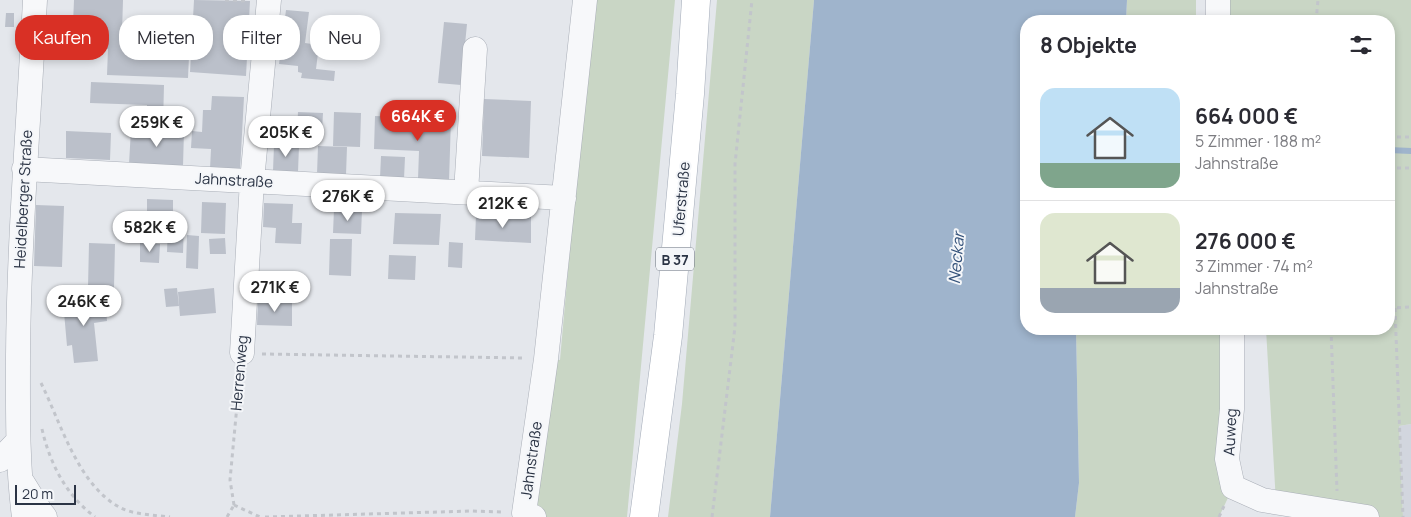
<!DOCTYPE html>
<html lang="de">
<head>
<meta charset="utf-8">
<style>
  :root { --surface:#fff; --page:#f7f7f7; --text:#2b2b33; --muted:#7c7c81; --line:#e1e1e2; --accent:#d93025 }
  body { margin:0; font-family:Manrope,sans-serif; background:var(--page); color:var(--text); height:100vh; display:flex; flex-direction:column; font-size:19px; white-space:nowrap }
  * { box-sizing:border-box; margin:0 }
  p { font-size:16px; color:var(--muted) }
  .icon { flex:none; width:28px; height:28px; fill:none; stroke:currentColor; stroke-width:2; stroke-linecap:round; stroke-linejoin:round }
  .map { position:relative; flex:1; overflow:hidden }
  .panel { position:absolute; left:1020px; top:15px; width:375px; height:320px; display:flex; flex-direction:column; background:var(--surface); border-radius:20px; box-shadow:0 2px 8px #0003 }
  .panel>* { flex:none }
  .hud { position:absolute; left:15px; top:15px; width:475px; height:45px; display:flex; gap:10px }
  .scale { position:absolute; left:15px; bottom:12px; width:61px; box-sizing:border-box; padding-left:5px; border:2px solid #2b3445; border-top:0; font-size:14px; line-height:18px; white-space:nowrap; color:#2b3445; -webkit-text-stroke:4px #f4f6f9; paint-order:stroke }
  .price { position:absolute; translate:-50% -42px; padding:0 11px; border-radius:18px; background:#fff; color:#222; font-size:16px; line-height:32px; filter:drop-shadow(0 1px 2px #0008) }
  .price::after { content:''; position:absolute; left:50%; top:30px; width:15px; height:11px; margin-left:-8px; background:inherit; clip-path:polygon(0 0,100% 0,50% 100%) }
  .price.active { background:var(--accent); color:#fff }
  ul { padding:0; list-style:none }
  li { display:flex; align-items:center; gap:15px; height:125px; padding:0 20px }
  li+li { border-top:1px solid var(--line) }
  li span { display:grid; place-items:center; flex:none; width:140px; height:100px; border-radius:15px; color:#555 }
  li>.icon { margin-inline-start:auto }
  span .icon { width:60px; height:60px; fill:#fffc; stroke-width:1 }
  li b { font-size:21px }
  h2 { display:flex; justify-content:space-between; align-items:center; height:60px; padding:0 20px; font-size:21px }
  .tag { padding:0 18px; border-radius:20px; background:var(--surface); box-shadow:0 2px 8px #0003; font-size:18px; line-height:45px }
  .tag.active { background:var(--accent); color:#fff }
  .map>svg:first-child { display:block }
  .built { fill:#d2d6de }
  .green { fill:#c9d6c5 }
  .water { fill:#9fb4cc }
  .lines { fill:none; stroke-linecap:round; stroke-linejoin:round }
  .stream { stroke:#9fb4cc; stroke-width:6 }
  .building { fill:#bbc0ca }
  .minor-casing { stroke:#a9aeb7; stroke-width:25 }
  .major-casing { stroke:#a3abb8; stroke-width:29 }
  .path { stroke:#c2c5cb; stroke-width:3; stroke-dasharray:4 4; stroke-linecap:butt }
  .minor { stroke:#f7f8fa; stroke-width:24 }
  .major { stroke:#fff; stroke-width:28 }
  .labels { text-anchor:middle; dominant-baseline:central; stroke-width:4; stroke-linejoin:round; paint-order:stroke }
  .shield { fill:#f4f6f9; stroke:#676e7b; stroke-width:1 }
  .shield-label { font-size:14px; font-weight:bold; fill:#2b3445 }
  .street-label { font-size:15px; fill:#2b3445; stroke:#f4f6f9 }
  .water-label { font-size:16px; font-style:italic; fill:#34527a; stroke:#f4f6f9 }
</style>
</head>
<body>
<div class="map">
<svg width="1411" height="517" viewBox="0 0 1411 517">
  <rect width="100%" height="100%" fill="#e4e7ec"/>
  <path class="built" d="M1411,424V517H1403L1399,426Z"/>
  <path class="green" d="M592,0H675L627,517H534L546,359L560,360Z
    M717,0H814L770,517H668L682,404Z
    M1127,0H1196V21H1126Z
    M1218,0H1411V424L1399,426L1403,517H1367L1276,503L1266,329H1389V21H1218Z
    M1076,329H1232L1233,487L1219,517H1075L1079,483Z"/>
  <path class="water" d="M814,0H1127L1126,21H1026V329H1076L1079,483L1075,517H770Z"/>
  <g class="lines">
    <path class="stream" d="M1389,150L1411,151"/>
  </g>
  <path class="building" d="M74,0H123L122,32L190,35L188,78L107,75L108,49L72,48Z
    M194,0L250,1L246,76L190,72Z
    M286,10L309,12L305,43L319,45L316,69L335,71L334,81L301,78L302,73L298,72V66L279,64Z
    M6,13H14V27H5Z
    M444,22L467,24L461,85L438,83Z
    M91,82L164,85L163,125H146L147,105L90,103Z
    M212,96L244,97L240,171L210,169L211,149L191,148L192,131L202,132L203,110H211Z
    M484,99L531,101L529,158L482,156Z
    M298,112L323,113L322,131H297Z
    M334,112L361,113L360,147L333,146Z
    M375,116L451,119L449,181L418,179L419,151L374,149Z
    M131,129L184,131L183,166L129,164Z
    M66,131L111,133L110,160L66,158Z
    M274,145L299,146L298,172L273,171Z
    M318,146L347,147L346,175L317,174Z
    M381,156L405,157L404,179L380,178Z
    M147,199L173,200V215L147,214Z
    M202,202L226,203L225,234L201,233Z
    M264,203L293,204L292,223H302L301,244L275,243L276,228L263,227Z
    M36,205L64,206L62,267L34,266Z
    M334,209L362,210L361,234L333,233Z
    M395,213L441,214L439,245L393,244Z
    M476,215L531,217V243L475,240Z
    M168,224H184L183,253L167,252Z
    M187,235L199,236L198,269L186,268Z
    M225,238L226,254H210L209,239Z
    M330,239H352L351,276L329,275Z
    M449,242L463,243L462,268L448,267Z
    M89,243L115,244L114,288L88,287Z
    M140,243L160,244L159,263L140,262Z
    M389,255L416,256L415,280L388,279Z
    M177,288L179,306L166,307L164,289Z
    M214,288L216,313L180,316L178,292Z
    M105,297L107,321L94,323L98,361L74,363L72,345L67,346L63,301Z
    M258,300L292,302V326L257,325Z"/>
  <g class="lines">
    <defs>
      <path id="minor" d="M1218,0V21
        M24,169L564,198
        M466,192L475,49
        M1232,329V409L1227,459L1233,487L1262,500L1367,517
        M242,353L252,181L269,0
        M0,460L18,441
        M23,483L41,512L45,517
        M24,517C17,463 18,409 18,355C19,236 29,118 35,0
        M534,517L524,513L546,359L585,0"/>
      <path id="major" d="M644,517L668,336L690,94L696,0"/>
    </defs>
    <use href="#minor" class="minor-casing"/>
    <use href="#major" class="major-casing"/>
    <path class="path" d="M225,0L248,1
      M1316,21L1318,0
      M1389,137H1411
      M1389,168H1411
      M1389,308L1411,307
      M1395,308L1403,517
      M1331,329L1337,491
      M262,354L524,358
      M41,383C61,423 78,486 121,508C135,515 155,515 170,517
      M42,429C50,464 66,495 95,517
      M234,505L230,480L240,373
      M234,505L260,517
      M227,517L234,505
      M265,517L472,511L504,512
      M712,517L735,327V164L752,0
      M1219,517L1224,506"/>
    <use href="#minor" class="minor"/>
    <use href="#major" class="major"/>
  </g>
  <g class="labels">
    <rect class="shield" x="656" y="247.5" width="38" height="23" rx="4"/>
    <g class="shield-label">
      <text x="675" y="259">B 37</text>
    </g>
    <g class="street-label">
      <text transform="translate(234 180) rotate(3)">Jahnstraße</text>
      <text transform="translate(23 199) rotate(-87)">Heidelberger Straße</text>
      <text transform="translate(681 199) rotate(-85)">Uferstraße</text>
      <text transform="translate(239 373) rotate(-85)">Herrenweg</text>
      <text transform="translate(1230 432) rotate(-87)">Auweg</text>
      <text transform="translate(531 460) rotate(-82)">Jahnstraße</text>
    </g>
    <g class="water-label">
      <text transform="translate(956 258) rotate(-85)">Neckar</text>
    </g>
  </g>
</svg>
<div class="scale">20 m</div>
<b class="price active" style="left:418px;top:142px">664K €</b>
<b class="price" style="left:157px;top:148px">259K €</b>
<b class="price" style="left:286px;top:158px">205K €</b>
<b class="price" style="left:348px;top:222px">276K €</b>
<b class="price" style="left:503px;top:229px">212K €</b>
<b class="price" style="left:150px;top:253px">582K €</b>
<b class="price" style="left:275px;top:313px">271K €</b>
<b class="price" style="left:84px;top:327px">246K €</b>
<div class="hud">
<a class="tag active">Kaufen</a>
<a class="tag">Mieten</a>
<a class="tag">Filter</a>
<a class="tag">Neu</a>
</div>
<section class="panel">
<h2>8 Objekte<svg class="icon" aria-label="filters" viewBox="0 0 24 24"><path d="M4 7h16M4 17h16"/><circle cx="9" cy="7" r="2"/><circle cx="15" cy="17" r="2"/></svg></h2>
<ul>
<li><span style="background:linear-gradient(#bfe0f5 75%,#7fa58c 0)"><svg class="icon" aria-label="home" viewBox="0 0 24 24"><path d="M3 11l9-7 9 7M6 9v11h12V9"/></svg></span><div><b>664 000 €</b><p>5 Zimmer · 188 m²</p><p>Jahnstraße</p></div></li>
<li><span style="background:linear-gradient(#dfe7d0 75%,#9aa5b1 0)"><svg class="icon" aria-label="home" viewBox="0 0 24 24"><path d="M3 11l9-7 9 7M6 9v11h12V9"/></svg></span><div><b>276 000 €</b><p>3 Zimmer · 74 m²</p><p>Jahnstraße</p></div></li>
</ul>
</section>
</div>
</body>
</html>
